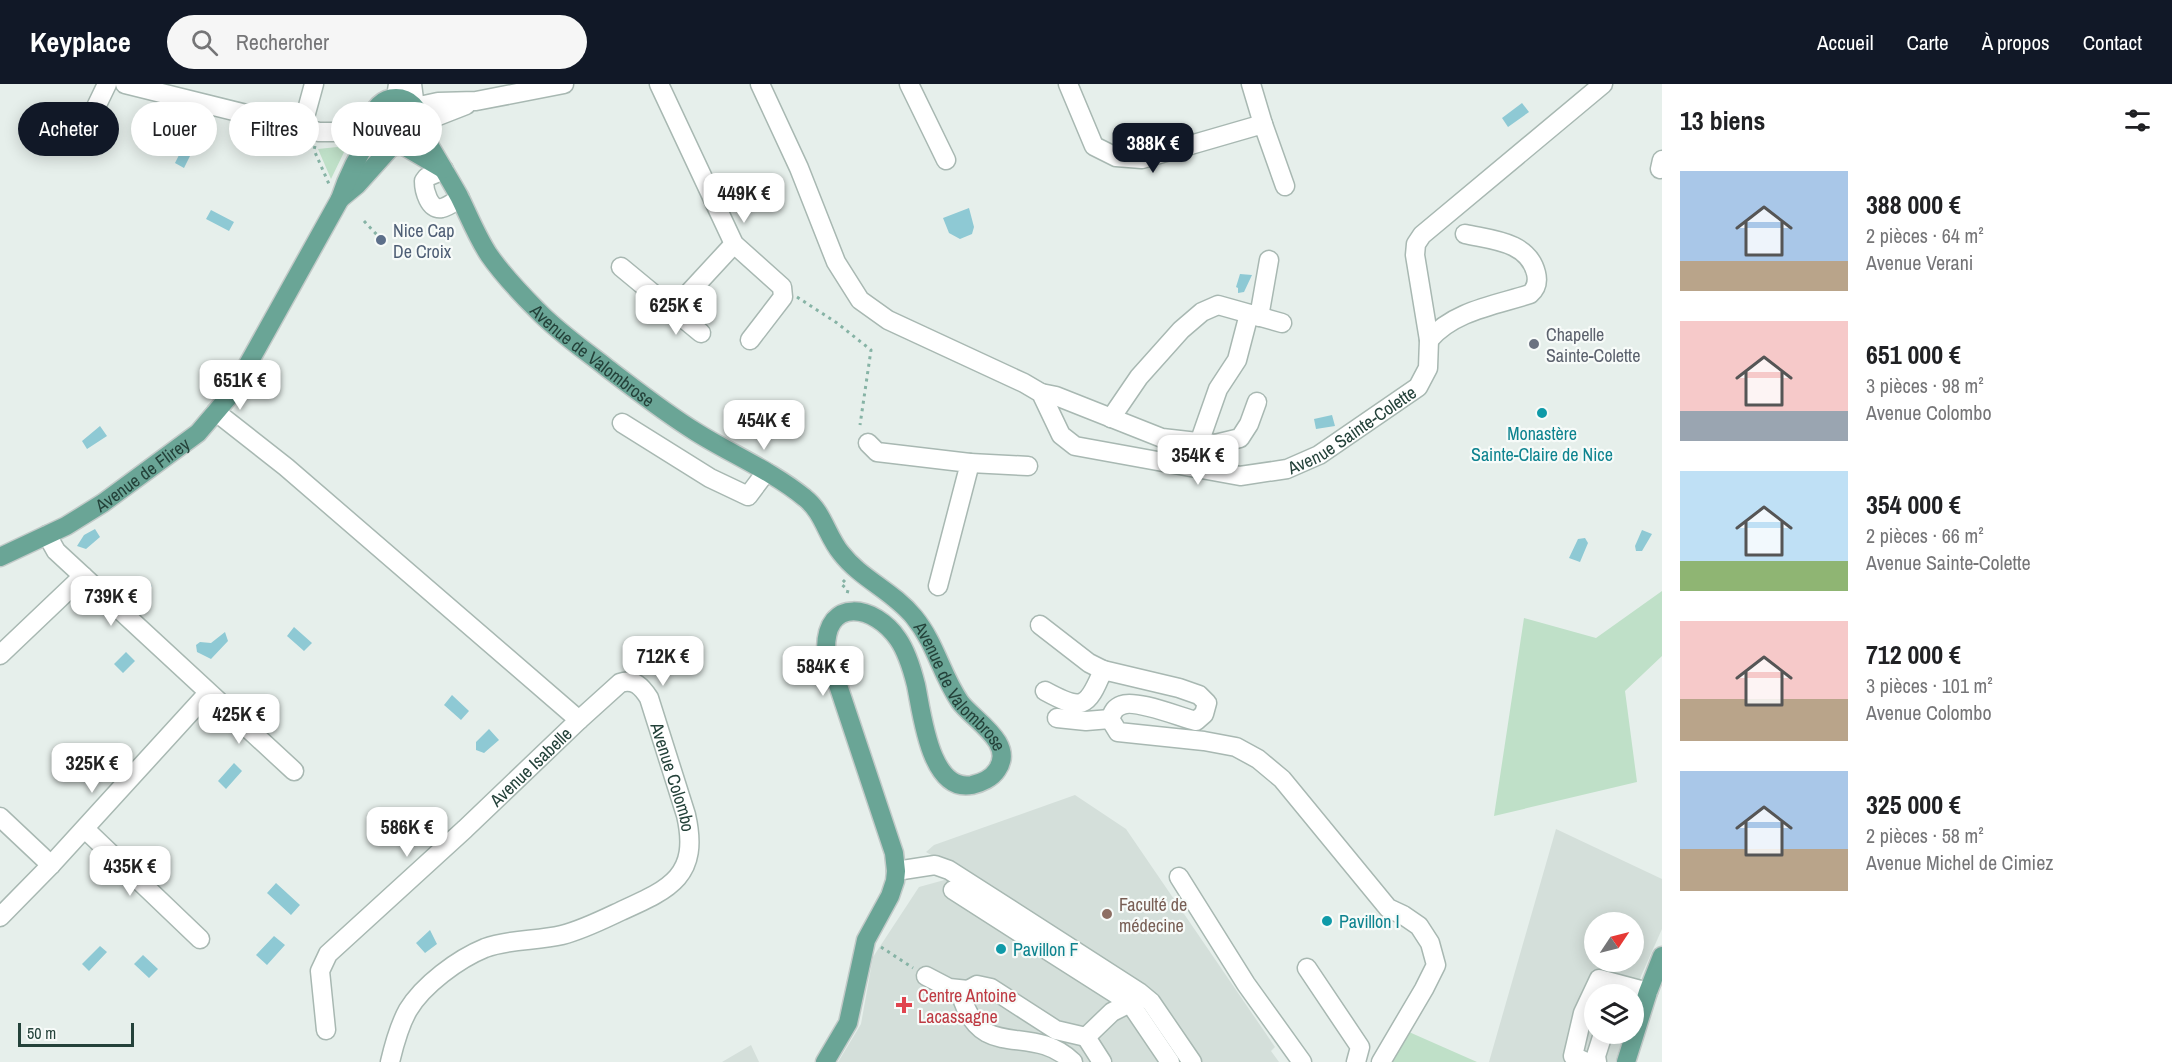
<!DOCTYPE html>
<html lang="fr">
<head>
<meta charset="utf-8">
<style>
  :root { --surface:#fff; --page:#f6f6f6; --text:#202124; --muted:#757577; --accent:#111827 }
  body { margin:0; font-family:"Archivo Narrow",sans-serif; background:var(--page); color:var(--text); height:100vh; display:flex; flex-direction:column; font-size:22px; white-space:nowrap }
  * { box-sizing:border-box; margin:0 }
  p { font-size:20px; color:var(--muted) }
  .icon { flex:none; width:33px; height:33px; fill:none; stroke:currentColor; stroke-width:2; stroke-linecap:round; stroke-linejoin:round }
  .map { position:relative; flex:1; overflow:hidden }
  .side { display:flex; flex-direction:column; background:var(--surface); width:510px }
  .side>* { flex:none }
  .guide { position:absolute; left:18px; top:18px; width:570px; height:54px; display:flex; gap:12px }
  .needle { width:39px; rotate:55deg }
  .buttons { position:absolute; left:1584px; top:828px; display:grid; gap:12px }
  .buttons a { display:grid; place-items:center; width:60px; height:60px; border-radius:50%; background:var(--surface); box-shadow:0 3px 15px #0003; font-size:30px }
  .scale { position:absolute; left:18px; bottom:15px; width:116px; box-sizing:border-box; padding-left:6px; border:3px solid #24423a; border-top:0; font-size:16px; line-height:21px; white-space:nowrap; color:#24423a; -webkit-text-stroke:4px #f7fbf9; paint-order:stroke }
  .price { position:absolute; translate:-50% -51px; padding:0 14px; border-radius:12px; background:#fff; color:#222; font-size:20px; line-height:39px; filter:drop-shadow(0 2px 3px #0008) }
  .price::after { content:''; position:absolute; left:50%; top:36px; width:18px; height:14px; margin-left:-9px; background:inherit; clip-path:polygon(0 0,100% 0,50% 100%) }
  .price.on { background:var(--accent); color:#fff }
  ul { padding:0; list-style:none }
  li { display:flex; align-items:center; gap:18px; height:150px; padding:0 18px }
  li span { display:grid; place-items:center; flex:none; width:168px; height:120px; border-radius:0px; color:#555 }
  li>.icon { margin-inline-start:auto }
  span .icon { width:72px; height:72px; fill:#fffc; stroke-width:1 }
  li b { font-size:26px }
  h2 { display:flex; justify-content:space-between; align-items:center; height:72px; padding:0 18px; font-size:26px }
  .pill { padding:0 21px; border-radius:27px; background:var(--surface); box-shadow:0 3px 15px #0003; font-size:21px; line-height:54px }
  .pill.on { background:var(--accent); color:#fff }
  header { display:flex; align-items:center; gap:36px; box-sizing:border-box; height:84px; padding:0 30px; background:var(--accent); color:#fff }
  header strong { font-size:28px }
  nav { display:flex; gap:33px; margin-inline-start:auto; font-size:21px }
  .search { width:420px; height:54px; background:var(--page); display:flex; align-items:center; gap:15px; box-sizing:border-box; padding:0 21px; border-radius:33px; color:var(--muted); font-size:22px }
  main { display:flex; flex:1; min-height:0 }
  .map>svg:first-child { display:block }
  .built { fill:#d4dfda; fill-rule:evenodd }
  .green { fill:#bfe0c8 }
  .water { fill:#8ec9d4 }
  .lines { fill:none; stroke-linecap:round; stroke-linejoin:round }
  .minor-casing { stroke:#a8b8b2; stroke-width:21 }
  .major-casing { stroke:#c2cac8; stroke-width:21 }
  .path { stroke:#86b3a5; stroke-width:3; stroke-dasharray:3 4.5; stroke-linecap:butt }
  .minor { stroke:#fff; stroke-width:18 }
  .major { stroke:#6aa596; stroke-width:18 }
  .service-dot { fill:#5c6f8a; stroke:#f7fbf9; stroke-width:2 }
  .worship-dot { fill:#6b7280; stroke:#f7fbf9; stroke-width:2 }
  .culture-dot { fill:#0f9aa8; stroke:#f7fbf9; stroke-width:2 }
  .education-dot { fill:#8d6e63; stroke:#f7fbf9; stroke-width:2 }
  .health-dot { fill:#e0444e; stroke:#f7fbf9; stroke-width:2 }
  .labels { text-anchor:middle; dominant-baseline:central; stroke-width:4.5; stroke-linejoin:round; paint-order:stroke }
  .service-label { font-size:18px; fill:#4e5e75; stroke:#f7fbf9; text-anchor:start }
  .worship-label { font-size:18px; fill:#5b616d; stroke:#f7fbf9; text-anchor:start }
  .street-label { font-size:18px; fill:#24423a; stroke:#f7fbf9 }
  .culture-label { font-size:18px; fill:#0d838f; stroke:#f7fbf9; text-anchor:start }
  .education-label { font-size:18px; fill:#785e54; stroke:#f7fbf9; text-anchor:start }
  .health-label { font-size:18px; fill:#be3a42; stroke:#f7fbf9; text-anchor:start }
</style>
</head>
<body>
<header>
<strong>Keyplace</strong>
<div class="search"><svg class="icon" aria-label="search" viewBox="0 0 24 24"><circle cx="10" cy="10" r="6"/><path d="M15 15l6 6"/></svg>Rechercher</div>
<nav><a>Accueil</a><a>Carte</a><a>À propos</a><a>Contact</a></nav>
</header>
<main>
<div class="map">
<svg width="1662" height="978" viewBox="0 0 1662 978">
  <rect width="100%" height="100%" fill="#e6efeb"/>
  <path class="built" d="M1075,711L1126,745L1275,963L1271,967L1279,978H1200L1153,907L1003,813L926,768L934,761Z
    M1556,745L1662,795V845L1641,892L1634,917V910H1594V950H1624L1615,978H1489ZM1594,838H1634V878H1594Z
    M948,795L1144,919L1182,978H838L861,940L873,873L919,803Z
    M751,961L759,978H722Z"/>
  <path class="green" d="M394,27L400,28L405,34L397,47L393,48L387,45L385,41Z
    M347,62L331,95L318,65Z
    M1662,507V572L1625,607L1637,698L1494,732L1524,534L1596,554Z
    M1409,948L1477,978H1390Z"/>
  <path class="water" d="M1522,19L1529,28L1508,43L1502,34Z
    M185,59L194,64L184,84L175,79Z
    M969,124L974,143L972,150L960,155L949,149L943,134Z
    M211,126L234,138L229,147L206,135Z
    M1240,190L1252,191L1244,208L1238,209V204L1236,203Z
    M1332,331L1335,342L1316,345L1314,335Z
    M100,342L107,352L87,365L82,357Z
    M95,445L100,453L86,465L77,462L84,451Z
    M1642,446L1652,450L1642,467H1636L1635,462Z
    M1585,454L1588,459L1580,478L1569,474L1578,455Z
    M135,495L145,496L152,502L140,514L134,512L133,503L130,501Z
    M294,543L312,559L304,567L287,552Z
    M225,548L228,557L211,575L197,568L196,561L200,558L211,559Z
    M126,568L135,577L123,589L114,580Z
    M452,611L469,627L461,636L444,621Z
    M489,645L499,656L484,669L476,666V658Z
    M234,679L242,687L226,705L218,697Z
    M276,799L300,821L291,831L267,809Z
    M430,846L437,860L425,869L416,859Z
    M274,852L285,861L267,881L256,871Z
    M100,862L107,868L89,887L82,880Z
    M143,871L158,885L149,894L134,880Z"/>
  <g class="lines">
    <defs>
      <g id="minor">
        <path d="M125,0L319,48H342L372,38"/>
        <path d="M412,0L415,23L438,18L476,17L564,0"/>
        <path d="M659,0L734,160L782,203L783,213L750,256"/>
        <path id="s1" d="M760,0L799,84L836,178L860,216L888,236L1024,299L1041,309L1061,351L1075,362L1240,392L1287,385L1319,371L1418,303L1428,284L1429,256L1415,171L1416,160L1422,151L1603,0"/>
        <path d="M909,0L946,76"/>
        <path d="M1068,0L1094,62L1116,73L1142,75L1263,40L1285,102"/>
        <path d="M1251,0L1263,40"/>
        <path d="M396,14L398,0"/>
        <path d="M95,25L107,0"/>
        <path d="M420,39L466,21"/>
        <path d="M302,44L314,0"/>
        <path d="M1660,85L1662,76"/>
        <path d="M444,86L427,93L424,97C424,106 429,127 442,124C448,123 455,117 460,114"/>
        <path d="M621,183L673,226L734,160"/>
        <path d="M673,226L701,249"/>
        <path d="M1259,233L1269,176"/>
        <path d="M1429,256C1453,227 1496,221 1530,210C1537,204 1538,197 1536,189C1528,157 1491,156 1465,150"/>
        <path d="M1041,309L1056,312L1162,354L1215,360L1240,354L1249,340L1257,318"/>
        <path id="s2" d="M216,328L286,383L579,636L620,599C634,594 642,603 649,614L686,731C700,792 670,805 621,827C602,836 582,846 562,851C537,857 509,855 485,864C458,875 423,901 408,926C399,942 394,961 390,978"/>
        <path d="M1111,334L1139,293L1181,246L1202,228L1218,221L1282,239"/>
        <path d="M622,339L710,394L748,412L766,388"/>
        <path d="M868,359L877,368L970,379L938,502"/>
        <path d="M1199,359L1218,305L1237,276L1249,230"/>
        <path d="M970,379L1028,382"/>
        <path d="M47,451L56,467L294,687"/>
        <path d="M1040,541L1089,579L1103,586"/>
        <path d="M0,571L83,492"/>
        <path d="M1045,607C1082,627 1087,625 1103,586L1179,604L1199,611L1207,619L1204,630L1196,637C1180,633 1135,615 1122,621C1114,624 1113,628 1110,635L1118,648L1204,657L1236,663L1258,675L1282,695L1388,824L1403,831L1419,842L1430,859L1436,881L1424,905L1381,978"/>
        <path d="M1057,634L1086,637L1110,635"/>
        <path d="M0,733L51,781"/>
        <path d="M85,745L200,855"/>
        <path d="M896,787L935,781L949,786L1139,908L1151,918L1192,978"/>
        <path d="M1179,793L1246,900L1302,978"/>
        <path d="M953,806L1130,919"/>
        <path d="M0,833L51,781L208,609"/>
        <path d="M1307,884L1360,963L1356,978"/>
        <path d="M926,892L949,904L968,906"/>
        <path id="s3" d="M326,946L320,887L328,870L465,745L579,636"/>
        <path d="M1086,953L1102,978"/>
        <path d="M1073,978C1031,938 985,978 963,917L968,906L977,901L991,904L1056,946L1086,953L1112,928L1130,919L1170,978"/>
        <path d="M1586,978L1573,972L1583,929L1599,895L1648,908"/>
        <path d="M1597,978L1596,972L1603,950"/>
      </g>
      <g id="major">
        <circle cx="396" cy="38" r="24"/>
        <path id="s4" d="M419,44C432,66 446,89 459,112C469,132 477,153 489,171C503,191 520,209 537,226C558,248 583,265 607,284C636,306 665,329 696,348C731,370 772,387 805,414C823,428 827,452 841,469C861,495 893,507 914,533C936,560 941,590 960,618C973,636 1016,659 997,686C992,694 981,699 972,701C930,709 922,629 916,601C912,585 907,568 898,555C875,521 826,512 826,565L894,769L896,787L895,797L890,812L866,856L848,939L825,978"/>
        <path d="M402,61L443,85"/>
        <path d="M340,115L357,101L393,61"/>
        <path id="s5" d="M0,473L66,442L103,419L198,349L232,309L340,115C348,90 359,69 374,47"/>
        <path d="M1626,978L1648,908L1662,872"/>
      </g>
    </defs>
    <use href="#minor" class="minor-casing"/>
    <use href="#major" class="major-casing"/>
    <path class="path" d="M315,62L314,66L329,100
      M364,137L379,153
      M797,213L837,239L871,266L860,341
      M845,496L841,500L848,506L847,510
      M881,863L913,884"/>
    <use href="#minor" class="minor"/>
    <use href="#major" class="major"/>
  </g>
  <circle class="service-dot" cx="381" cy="156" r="6"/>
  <circle class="worship-dot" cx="1534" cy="260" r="6"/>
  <g class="culture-dot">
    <circle cx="1542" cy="329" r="6"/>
    <circle cx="1327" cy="837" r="6"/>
    <circle cx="1001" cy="865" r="6"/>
  </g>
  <circle class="education-dot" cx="1107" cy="830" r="6"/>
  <path class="health-dot" d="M901 912h6v6h6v6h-6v6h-6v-6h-6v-6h6z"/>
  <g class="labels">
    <g class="service-label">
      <text x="393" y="146">Nice Cap<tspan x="393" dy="21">De Croix</tspan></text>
    </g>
    <g class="worship-label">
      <text x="1546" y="250">Chapelle<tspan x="1546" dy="21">Sainte-Colette</tspan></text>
    </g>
    <g class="street-label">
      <text stroke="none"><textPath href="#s4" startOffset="290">Avenue de Valombrose</textPath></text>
      <text stroke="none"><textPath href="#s1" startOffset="798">Avenue Sainte-Colette</textPath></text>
      <text stroke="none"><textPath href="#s5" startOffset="165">Avenue de Flirey</textPath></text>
      <text stroke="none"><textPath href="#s4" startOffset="794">Avenue de Valombrose</textPath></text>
      <text stroke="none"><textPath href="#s3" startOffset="354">Avenue Isabelle</textPath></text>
      <text stroke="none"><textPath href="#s2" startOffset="650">Avenue Colombo</textPath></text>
    </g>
    <g class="culture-label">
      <text x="1542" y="349" text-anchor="middle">Monastère<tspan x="1542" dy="21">Sainte-Claire de Nice</tspan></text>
      <text x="1339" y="837">Pavillon I</text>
      <text x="1013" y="865">Pavillon F</text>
    </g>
    <g class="education-label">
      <text x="1119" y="820">Faculté de<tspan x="1119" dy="21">médecine</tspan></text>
    </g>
    <g class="health-label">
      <text x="918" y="911">Centre Antoine<tspan x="918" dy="21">Lacassagne</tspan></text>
    </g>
  </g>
</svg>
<div class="buttons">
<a><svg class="needle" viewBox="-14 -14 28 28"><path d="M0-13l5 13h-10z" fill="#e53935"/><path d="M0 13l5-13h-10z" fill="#757577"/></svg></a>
<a><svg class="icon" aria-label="layers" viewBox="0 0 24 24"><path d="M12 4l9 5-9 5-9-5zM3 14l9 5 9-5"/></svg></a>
</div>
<div class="scale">50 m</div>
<b class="price on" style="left:1153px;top:90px">388K €</b>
<b class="price" style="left:744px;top:140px">449K €</b>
<b class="price" style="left:676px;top:252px">625K €</b>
<b class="price" style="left:240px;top:327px">651K €</b>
<b class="price" style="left:764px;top:367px">454K €</b>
<b class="price" style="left:1198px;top:402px">354K €</b>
<b class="price" style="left:111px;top:543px">739K €</b>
<b class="price" style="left:663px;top:603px">712K €</b>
<b class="price" style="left:823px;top:613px">584K €</b>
<b class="price" style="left:239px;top:661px">425K €</b>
<b class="price" style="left:92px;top:710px">325K €</b>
<b class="price" style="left:407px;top:774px">586K €</b>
<b class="price" style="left:130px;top:813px">435K €</b>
<div class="guide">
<a class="pill on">Acheter</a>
<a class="pill">Louer</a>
<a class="pill">Filtres</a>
<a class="pill">Nouveau</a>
</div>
</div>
<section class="side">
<h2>13 biens<svg class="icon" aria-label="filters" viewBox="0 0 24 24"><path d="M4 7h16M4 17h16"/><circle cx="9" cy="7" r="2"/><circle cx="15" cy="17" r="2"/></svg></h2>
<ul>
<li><span style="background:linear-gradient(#a9c7e8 75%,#b9a48a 0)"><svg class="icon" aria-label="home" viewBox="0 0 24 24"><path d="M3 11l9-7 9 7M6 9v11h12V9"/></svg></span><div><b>388 000 €</b><p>2 pièces · 64 m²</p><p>Avenue Verani</p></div></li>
<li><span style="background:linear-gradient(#f6c9c9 75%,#9aa5b1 0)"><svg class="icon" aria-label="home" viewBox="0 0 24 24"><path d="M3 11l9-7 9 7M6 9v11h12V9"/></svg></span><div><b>651 000 €</b><p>3 pièces · 98 m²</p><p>Avenue Colombo</p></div></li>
<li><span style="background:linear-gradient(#bfe0f5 75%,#8fb573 0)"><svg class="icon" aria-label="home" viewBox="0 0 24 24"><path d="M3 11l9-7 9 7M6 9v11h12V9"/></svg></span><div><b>354 000 €</b><p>2 pièces · 66 m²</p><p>Avenue Sainte-Colette</p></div></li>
<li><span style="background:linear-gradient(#f6c9c9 65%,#b9a48a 0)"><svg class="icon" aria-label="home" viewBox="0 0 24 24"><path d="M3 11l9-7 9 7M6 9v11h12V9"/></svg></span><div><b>712 000 €</b><p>3 pièces · 101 m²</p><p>Avenue Colombo</p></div></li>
<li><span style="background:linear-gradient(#a9c7e8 65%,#b9a48a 0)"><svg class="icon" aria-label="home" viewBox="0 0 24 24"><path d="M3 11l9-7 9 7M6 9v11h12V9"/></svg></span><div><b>325 000 €</b><p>2 pièces · 58 m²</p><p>Avenue Michel de Cimiez</p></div></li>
</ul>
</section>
</main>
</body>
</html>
